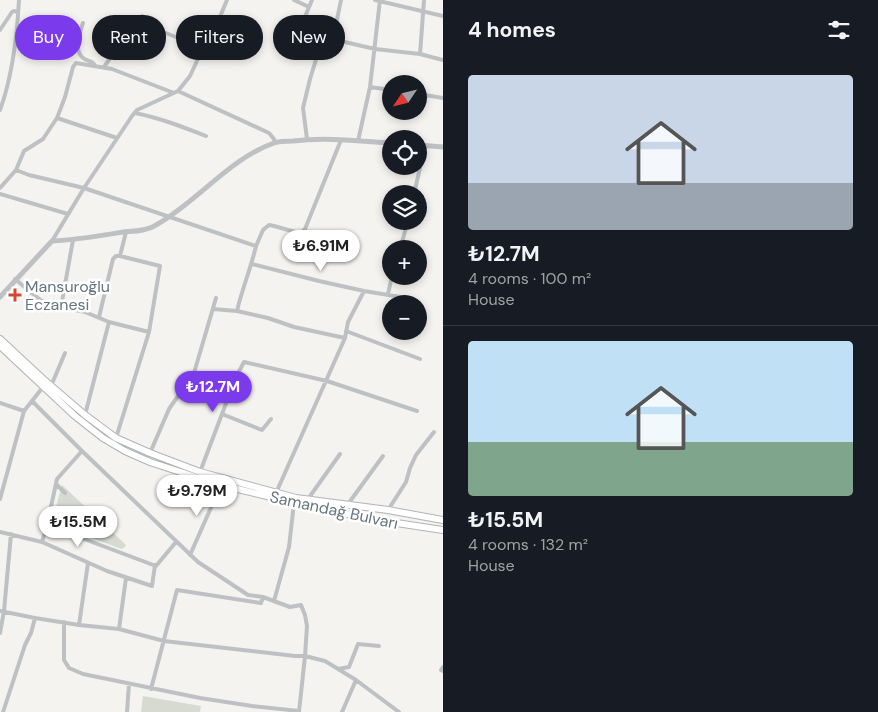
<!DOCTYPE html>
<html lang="en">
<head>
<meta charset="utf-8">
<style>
  :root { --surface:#171b24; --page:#20242c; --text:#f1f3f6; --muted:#9ea1a6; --line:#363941; --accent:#7c3aed }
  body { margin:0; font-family:"DM Sans",sans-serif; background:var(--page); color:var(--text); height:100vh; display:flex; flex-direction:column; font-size:19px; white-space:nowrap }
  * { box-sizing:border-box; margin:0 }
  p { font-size:16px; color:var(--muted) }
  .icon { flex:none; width:28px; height:28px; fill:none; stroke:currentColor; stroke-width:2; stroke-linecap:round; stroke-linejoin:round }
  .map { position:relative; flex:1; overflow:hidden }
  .side { display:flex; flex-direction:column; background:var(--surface); width:435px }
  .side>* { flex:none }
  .guide { position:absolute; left:15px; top:15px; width:352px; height:45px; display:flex; gap:10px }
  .needle { width:32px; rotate:235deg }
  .controls { position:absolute; left:382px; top:75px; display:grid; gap:10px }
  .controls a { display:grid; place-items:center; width:45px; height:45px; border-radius:50%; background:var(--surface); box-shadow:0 2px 8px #0003; font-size:25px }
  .price { position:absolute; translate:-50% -42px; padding:0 11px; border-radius:18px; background:#fff; color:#222; font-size:16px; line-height:32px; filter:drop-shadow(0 1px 2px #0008) }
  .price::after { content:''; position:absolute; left:50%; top:30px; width:15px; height:11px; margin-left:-8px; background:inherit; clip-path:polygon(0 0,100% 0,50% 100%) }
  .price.selected { background:var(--accent); color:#fff }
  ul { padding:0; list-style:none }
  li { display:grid; align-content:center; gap:10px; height:265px; padding:0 25px }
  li+li { border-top:1px solid var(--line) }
  li span { display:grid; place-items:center; height:155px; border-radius:5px; color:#555 }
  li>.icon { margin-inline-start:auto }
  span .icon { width:90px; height:90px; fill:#fffc; stroke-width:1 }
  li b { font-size:21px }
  h2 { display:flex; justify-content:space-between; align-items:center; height:60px; padding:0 25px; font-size:21px }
  .pill { padding:0 18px; border-radius:22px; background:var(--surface); box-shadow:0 2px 8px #0003; font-size:18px; line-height:45px }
  .pill.selected { background:var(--accent); color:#fff }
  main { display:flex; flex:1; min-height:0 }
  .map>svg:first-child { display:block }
  .green { fill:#d6dad1 }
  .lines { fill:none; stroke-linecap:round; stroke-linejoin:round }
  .trunk-casing { stroke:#b0b4b6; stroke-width:8 }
  .minor { stroke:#bdc1c4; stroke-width:4 }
  .tertiary { stroke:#bdc1c4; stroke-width:5 }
  .trunk { stroke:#fff; stroke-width:6 }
  .poi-dot { fill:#d5462e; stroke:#fff; stroke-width:2 }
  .labels { text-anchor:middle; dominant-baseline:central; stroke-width:5; stroke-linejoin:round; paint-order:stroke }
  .poi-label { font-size:16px; fill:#65767f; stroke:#fff; text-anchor:start }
  .street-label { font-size:16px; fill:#65767f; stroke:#fff }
</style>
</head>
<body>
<main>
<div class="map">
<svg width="443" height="712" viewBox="0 0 443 712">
  <rect width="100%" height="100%" fill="#f4f3f0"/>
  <path class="green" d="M62,485L125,544L126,546L122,549L55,525L53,523V518Z
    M143,696L201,706L200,712H141Z"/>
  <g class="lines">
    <defs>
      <path id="trunk" d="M0,339L43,379L85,415L116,438L150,453L200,472L296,498L388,510L443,520
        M0,346L75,416L103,438L125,451L150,462L217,484L291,502L370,519L443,530"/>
    </defs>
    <use href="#trunk" class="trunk-casing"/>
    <path class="minor" d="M294,0L309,7
      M312,0L304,19L307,25L323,37L375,49L420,54
      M375,0L443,16
      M424,0L420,54L443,60
      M83,23C80,32 73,50 83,58C88,62 93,60 95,66
      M0,30L12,12L14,11L18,12
      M333,39L341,0
      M104,67L138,18L142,16L152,26L156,29L203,48
      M370,87L391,90
      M178,91L269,133L274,139L275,143
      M419,94L443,98
      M0,110C13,75 17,37 19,0
      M135,113C160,118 183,127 206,136
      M57,118L117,138
      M307,139L303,108L310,79L323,37
      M358,141L370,87L380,0
      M16,170L29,175L84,188L256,246C251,268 242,289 237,311
      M0,188L16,170L24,151L43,139L57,118L65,97L73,67L76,63L112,69L174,93
      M0,194L68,214
      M414,194L425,146
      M52,241L84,188L132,116L137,110L178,91L190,76L203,48L219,19L227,0
      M256,246L263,230L269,225L274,226L299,233L302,232L305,229L341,140
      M400,249L408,221
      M120,256L126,232
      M252,264L319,281L364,291L413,299
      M15,279L34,295L42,301L61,307L85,312L109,322L149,332
      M388,294L392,276
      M61,307L73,240
      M213,309L237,311L268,318L294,327L345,338
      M99,317L113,259L116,256H120L160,266L149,332L116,438
      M346,331L420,359
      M51,386L65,353
      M32,401L82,451L198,562L248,595L263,597L290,607L301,605L305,615L307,626L305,656L299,712
      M0,403L24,411
      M222,414L262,430L271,419
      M85,415L109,322
      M150,453L169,409L194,373L216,298
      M200,472L236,377L244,362L327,381L417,411
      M56,484L65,493
      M276,493L345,338L348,322L364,291
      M0,499L24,411L43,387
      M308,499L340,454
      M348,504L383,456
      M388,510L406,482L410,468L416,455L434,432
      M47,525L156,566L176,542
      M0,532L42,542L107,571L152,586L155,565
      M42,542L47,525L57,479L82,451
      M190,555L221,485
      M274,601L289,547L294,503
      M0,611L35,618L79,625L119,629L164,641L295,656H305L325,661L356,680L399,712
      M64,622V660L69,668L83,674L200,698L252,706L299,711
      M79,625L88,563
      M119,629L126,578
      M0,633L4,611L11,534
      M443,667L441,670L443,671
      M338,669L349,667L358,644L379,646
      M151,689L177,590L261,603L263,597
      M3,712L25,645L31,633L35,618
      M127,712L129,684
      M342,712L356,680"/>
    <path class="tertiary" d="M419,145L443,147
      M0,297L52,241C76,240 99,236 123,232C134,231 147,231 156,225C196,203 230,158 274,143C280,141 287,141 293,141C326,137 359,141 391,143"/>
    <use href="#trunk" class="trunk"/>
  </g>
  <path class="poi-dot" d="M12.5 287.5h5v5h5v5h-5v5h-5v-5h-5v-5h5z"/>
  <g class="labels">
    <g class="poi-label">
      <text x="25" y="286">Mansuroğlu<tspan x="25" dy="18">Eczanesi</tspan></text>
    </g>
    <g class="street-label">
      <text transform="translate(334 510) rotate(12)">Samandağ Bulvarı</text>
    </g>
  </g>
</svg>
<div class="controls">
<a><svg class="needle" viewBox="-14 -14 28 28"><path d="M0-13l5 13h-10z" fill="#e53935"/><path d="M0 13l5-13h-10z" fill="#9ea1a6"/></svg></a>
<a><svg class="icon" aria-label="locate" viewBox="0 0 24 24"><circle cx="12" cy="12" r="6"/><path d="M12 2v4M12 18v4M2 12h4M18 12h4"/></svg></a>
<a><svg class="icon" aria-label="layers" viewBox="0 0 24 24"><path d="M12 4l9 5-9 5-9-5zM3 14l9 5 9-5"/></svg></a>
<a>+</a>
<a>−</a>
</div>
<b class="price" style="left:321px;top:272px">₺6.91M</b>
<b class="price selected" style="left:213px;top:413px">₺12.7M</b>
<b class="price" style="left:197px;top:517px">₺9.79M</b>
<b class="price" style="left:78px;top:548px">₺15.5M</b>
<div class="guide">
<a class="pill selected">Buy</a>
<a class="pill">Rent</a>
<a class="pill">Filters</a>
<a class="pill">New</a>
</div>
</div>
<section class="side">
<h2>4 homes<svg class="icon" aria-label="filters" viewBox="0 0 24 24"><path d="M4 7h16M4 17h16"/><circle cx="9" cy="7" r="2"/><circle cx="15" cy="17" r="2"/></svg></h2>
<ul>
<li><span style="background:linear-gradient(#c9d6e8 70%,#9aa5b1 0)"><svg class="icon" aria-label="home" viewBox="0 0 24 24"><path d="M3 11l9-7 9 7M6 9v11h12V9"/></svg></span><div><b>₺12.7M</b><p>4 rooms · 100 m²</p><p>House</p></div></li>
<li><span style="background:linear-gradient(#bfe0f5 65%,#7fa58c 0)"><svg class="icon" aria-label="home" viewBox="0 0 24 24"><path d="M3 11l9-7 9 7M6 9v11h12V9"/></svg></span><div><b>₺15.5M</b><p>4 rooms · 132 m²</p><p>House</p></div></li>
</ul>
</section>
</main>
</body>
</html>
